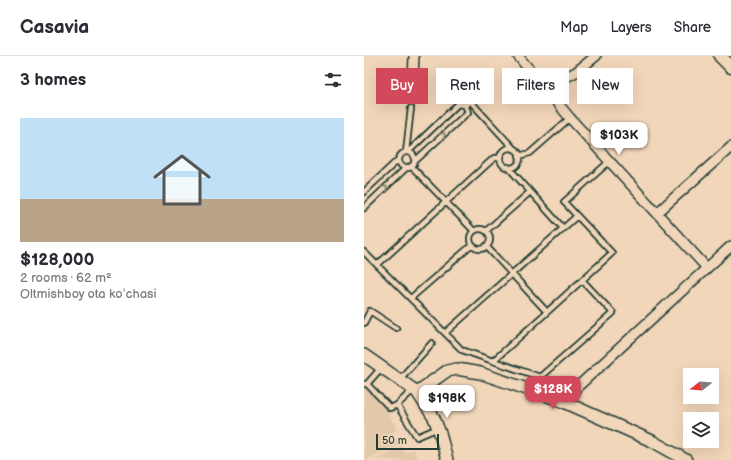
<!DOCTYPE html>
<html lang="en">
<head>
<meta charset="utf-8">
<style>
  :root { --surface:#fff; --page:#f7f7f7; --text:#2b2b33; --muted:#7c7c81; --line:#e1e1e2; --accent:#d1495b }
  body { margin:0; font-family:"Balsamiq Sans",sans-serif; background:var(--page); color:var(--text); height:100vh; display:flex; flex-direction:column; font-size:15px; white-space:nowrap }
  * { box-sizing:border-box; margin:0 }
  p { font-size:13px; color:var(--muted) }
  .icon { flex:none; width:22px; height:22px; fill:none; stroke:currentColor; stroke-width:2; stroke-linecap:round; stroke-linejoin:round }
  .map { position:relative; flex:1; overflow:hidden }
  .sheet { display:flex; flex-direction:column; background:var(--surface); width:364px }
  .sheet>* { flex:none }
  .top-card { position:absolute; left:12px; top:12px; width:295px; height:36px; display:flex; gap:8px }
  .needle { width:26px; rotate:253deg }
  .tools { position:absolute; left:319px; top:312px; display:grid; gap:8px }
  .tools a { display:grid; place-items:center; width:36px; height:36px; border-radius:0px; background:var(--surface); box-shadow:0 4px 16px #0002; font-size:20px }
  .scale { position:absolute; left:12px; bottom:10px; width:63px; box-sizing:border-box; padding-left:4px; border:2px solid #1f3d34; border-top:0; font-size:11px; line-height:14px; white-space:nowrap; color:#1f3d34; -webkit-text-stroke:3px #f2d6b9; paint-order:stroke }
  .price { position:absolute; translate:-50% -34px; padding:0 9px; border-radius:8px; background:#fff; color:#222; font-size:13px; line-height:26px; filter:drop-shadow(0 1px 2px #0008) }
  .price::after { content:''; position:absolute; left:50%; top:24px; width:12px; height:9px; margin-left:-6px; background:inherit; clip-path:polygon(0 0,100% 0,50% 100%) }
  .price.on { background:var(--accent); color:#fff }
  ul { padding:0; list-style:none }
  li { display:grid; align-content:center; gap:8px; height:212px; padding:0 20px }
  li span { display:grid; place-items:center; height:124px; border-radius:0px; color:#555 }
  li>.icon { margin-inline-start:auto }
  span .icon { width:72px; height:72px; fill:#fffc; stroke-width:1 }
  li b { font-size:17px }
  h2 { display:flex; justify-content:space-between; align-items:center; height:48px; padding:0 20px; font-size:17px }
  .tag { padding:0 14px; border-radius:0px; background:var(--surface); box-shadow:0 4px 16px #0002; font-size:14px; line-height:36px }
  .tag.on { background:var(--accent); color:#fff }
  header { display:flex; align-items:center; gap:24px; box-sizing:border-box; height:56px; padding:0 20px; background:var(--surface); border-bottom:1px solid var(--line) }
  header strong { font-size:19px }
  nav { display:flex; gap:22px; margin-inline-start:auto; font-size:14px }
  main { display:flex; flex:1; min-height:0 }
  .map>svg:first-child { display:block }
  .built { fill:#e4c8aa }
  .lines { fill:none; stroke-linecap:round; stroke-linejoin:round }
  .service-casing { stroke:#1f3d34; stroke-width:8 }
  .minor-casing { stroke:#1f3d34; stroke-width:12 }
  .tertiary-casing { stroke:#1f3d34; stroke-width:14 }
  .secondary-casing { stroke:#1f3d34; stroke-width:15 }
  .service { stroke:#f2d6b9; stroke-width:4.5 }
  .minor { stroke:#f2d6b9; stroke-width:9 }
  .tertiary { stroke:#f2d6b9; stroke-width:11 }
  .secondary { stroke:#f2d6b9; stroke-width:12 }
  .oneway { stroke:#7e8270 }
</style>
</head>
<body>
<header>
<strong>Casavia</strong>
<nav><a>Map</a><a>Layers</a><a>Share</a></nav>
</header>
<main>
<section class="sheet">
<h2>3 homes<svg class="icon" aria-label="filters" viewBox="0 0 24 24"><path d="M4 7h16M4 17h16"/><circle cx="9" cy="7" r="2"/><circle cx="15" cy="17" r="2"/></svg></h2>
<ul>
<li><span style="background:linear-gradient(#bfe0f5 65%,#b9a48a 0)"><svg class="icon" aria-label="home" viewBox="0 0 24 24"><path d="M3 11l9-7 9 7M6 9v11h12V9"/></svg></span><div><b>$128,000</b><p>2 rooms · 62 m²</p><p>Oltmishboy ota koʻchasi</p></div></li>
</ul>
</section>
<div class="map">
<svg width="367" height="404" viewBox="0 0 367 404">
  <rect width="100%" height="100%" fill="#f2d6b9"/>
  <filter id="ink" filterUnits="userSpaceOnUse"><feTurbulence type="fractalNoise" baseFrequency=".025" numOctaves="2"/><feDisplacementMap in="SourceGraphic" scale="8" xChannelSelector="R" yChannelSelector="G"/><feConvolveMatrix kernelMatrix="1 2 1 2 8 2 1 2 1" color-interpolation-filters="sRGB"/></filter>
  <g filter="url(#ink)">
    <path class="built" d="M0,327L27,356L25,359L33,373L28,377L34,388L2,404H0Z
      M37,390L41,397L50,393L53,404H9Z"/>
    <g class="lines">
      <defs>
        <path id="service" d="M136 102a10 10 0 1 1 20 0a10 10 0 1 1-20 0Z
          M42,96L47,52
          M44,96L94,48L101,49L106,45L150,93
          M35 104a8 8 0 1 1 16 0a8 8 0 1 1-16 0Z
          M155,100L166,97L206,62
          M50,106L104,56L101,49
          M47,110L110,175
          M144,111L199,172
          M0,136L35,103
          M0,152L43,111
          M106 183a10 10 0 1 1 20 0a10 10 0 1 1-20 0Z
          M122,175L166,136
          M122,190L183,256
          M0,196L98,294L129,305
          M13,209L130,102H136
          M218,224L249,257L176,321L129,305L248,197L200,146L246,105
          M47,242L108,189
          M0,267L6,255L32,272
          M81,277L213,160
          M35,324L68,287
          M0,328H3L17,312
          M3,328L26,352L33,349L53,381L74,372
          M33,349L49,334"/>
        <path id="minor" d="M154,0L206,62L343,212
          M49,23L50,0
          M181,32L212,16L232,0
          M293,157L367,91
          M198,345L367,190"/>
        <path id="tertiary" d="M0,299L53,336L70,362L76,377L83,404
          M53,336L83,315L93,313L116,317L198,345L288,385L322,404"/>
        <path id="secondary" d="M356,0L367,11"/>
      </defs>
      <use href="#service" class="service-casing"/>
      <use href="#minor" class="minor-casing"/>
      <use href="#tertiary" class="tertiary-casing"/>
      <use href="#secondary" class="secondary-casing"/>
      <use href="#service" class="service"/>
      <use href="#minor" class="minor"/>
      <use href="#tertiary" class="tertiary"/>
      <use href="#secondary" class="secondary"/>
    </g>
    <defs><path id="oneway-chevron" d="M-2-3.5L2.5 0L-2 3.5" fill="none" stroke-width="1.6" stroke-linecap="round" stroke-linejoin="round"/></defs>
    <g class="oneway">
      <use href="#oneway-chevron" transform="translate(79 79) rotate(-43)"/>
      <use href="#oneway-chevron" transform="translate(21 132) rotate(-44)"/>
    </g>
  </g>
</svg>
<div class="tools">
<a><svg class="needle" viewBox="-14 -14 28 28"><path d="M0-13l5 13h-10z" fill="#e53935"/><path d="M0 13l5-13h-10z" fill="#7c7c81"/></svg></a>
<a><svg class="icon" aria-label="layers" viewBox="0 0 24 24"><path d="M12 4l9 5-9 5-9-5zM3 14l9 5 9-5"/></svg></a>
</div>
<div class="scale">50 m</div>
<b class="price" style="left:255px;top:100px">$103K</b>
<b class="price on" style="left:189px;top:354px">$128K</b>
<b class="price" style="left:83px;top:363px">$198K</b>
<div class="top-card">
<a class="tag on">Buy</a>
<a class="tag">Rent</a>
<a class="tag">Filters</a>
<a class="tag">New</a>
</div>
</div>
</main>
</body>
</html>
